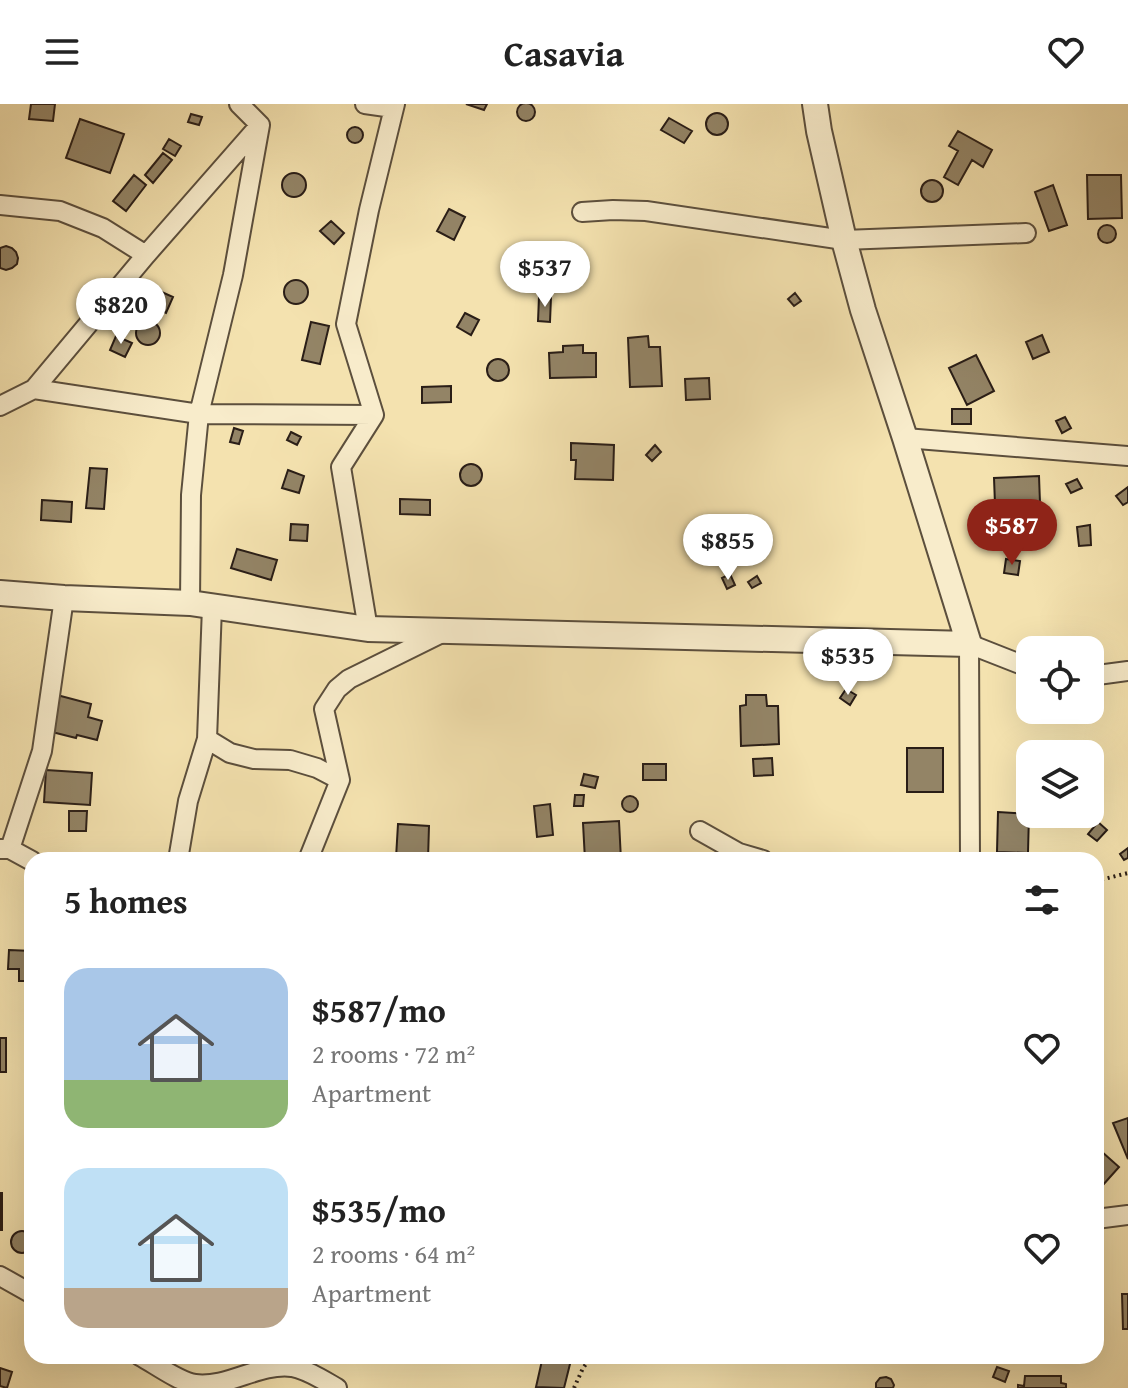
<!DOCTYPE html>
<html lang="en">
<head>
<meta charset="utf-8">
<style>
  :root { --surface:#fff; --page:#f6f6f6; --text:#222; --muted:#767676; --accent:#8f2418 }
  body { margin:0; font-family:"Gentium Book Plus",serif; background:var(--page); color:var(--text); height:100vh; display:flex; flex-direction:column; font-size:30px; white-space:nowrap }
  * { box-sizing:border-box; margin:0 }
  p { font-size:26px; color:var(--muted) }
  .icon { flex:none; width:44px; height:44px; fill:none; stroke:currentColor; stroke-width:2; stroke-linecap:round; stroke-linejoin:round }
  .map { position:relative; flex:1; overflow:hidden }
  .panel { position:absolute; left:24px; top:748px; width:1080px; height:512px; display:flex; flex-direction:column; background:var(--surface); border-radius:24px; box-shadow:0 8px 32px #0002 }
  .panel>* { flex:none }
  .controls { position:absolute; left:1016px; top:532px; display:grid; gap:16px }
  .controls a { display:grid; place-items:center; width:88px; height:88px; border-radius:16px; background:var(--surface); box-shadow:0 8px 32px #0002; font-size:40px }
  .price { position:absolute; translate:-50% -68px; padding:0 18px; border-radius:28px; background:#fff; color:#222; font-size:26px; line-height:52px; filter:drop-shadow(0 2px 4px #0008) }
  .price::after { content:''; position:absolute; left:50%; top:48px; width:24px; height:18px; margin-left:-12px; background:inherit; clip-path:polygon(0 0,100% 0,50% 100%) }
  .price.on { background:var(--accent); color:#fff }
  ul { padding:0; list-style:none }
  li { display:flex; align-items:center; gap:24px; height:200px; padding:0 40px }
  li span { display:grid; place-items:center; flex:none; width:224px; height:160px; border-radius:24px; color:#555 }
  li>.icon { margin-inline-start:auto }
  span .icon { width:96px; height:96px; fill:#fffc; stroke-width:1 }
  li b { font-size:34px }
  h2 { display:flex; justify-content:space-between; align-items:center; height:96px; padding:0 40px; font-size:34px }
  header { display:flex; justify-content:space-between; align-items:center; height:104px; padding:0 40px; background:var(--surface); font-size:36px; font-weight:800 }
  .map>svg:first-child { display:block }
  .building { fill:#938466; stroke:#2a1e17; stroke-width:2 }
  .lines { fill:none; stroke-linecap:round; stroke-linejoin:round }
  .minor-casing { stroke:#5c4f3d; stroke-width:22 }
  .tertiary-casing { stroke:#5c4f3d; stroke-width:28 }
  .path { stroke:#2a1e17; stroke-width:4; stroke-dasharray:2 4; stroke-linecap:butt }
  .minor { stroke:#f8eccb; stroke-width:18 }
  .tertiary { stroke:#f8eccb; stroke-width:24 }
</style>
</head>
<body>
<header><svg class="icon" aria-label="menu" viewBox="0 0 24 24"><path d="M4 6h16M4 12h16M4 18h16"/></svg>Casavia<svg class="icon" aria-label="heart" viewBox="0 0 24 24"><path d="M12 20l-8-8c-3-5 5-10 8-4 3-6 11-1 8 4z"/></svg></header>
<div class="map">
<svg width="1128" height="1284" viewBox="0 0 1128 1284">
  <rect width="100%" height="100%" fill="#f4e2af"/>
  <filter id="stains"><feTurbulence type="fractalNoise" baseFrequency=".0025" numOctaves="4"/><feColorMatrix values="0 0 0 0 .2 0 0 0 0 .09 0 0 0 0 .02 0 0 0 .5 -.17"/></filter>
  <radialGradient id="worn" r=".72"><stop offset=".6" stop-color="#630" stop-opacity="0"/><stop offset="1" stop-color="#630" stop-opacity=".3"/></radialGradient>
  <path class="building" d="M517 8a9 9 0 1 1 18 0a9 9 0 1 1-18 0Z
    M31,0H55L53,17L29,15Z
    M466,0H487L484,6Z
    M706 20a11 11 0 1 1 22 0a11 11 0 1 1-22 0Z
    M191,10L202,13L199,21L188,18Z
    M669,14L692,27L684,39L661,26Z
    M80,15L124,30L110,69L66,54Z
    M347 31a8 8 0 1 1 16 0a8 8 0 1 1-16 0Z
    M958,27L992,46L983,63L972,56L958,81L944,73L958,47L949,42Z
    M169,35L181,42L175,52L163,45Z
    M163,49L172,56L153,79L145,71Z
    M282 81a12 12 0 1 1 24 0a12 12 0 1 1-24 0Z
    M134,71L146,81L126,107L113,97Z
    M1087,71H1121L1122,114L1088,115Z
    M921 87a11 11 0 1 1 22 0a11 11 0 1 1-22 0Z
    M1053,81L1067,121L1049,127L1035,88Z
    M449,105L465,113L454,136L437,127Z
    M331,117L344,129L334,140L320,127Z
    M1098 130a9 9 0 1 1 18 0a9 9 0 1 1-18 0Z
    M6,142L12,144L16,148L18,154L17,160L12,164L6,166L0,164V144Z
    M284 188a12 12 0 1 1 24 0a12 12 0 1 1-24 0Z
    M137,177L173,193L166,209L130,193Z
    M795,189L801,197L794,202L788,195Z
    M539,193H551L550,218L538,217Z
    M465,209L479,216L471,231L457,223Z
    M136 229a12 12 0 1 1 24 0a12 12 0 1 1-24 0Z
    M311,218L329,222L320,260L302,256Z
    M1042,231L1049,248L1033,255L1026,238Z
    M116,232L132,239L125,253L110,246Z
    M648,232L649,243H660L662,282L630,283L628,234Z
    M583,241V249H596V273L550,274L549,249L563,248V242Z
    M976,251L994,287L967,301L949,264Z
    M487 266a11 11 0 1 1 22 0a11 11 0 1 1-22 0Z
    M709,274L710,295L686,296L685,275Z
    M451,282V298L422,299V283Z
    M952,305H971V320H952Z
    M1065,313L1071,324L1062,329L1056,317Z
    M234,324L243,327L239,340L230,338Z
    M291,328L301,333L297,341L287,336Z
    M571,339L614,341L613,376L575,375L576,356H571Z
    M655,341L661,348L652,357L646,351Z
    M460 371a11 11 0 1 1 22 0a11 11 0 1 1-22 0Z
    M90,364L107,365L104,405L86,404Z
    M288,366L304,372L299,389L282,384Z
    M1039,372L1040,399L1023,400V407L1009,408V400H995L994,374Z
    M1077,375L1082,384L1071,389L1066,380Z
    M1128,383V398L1123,401L1116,392Z
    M400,395L430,396V411L400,410Z
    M42,396L72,398L71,418L41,416Z
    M291,420L308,421L307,437L290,436Z
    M1090,421L1091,441L1079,442L1077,423Z
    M237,445L277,456L271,476L231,464Z
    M1006,455L1020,457L1018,471L1004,469Z
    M730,470L735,481L727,485L722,474Z
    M757,472L761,479L752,484L748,478Z
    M846,585L856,591L850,601L840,594Z
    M57,591L91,600L88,613L102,617L97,636L77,631L76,634L48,627Z
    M746,591H766L767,602H778L779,640L741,642L740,602L746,601Z
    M907,644H943V688H907Z
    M772,654L773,671L754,672L753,655Z
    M643,660H666V676H643Z
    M46,666L92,669L90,701L44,698Z
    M584,670L598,673L595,684L581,681Z
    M575,691H584L583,702H574Z
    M622 700a8 8 0 1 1 16 0a8 8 0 1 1-16 0Z
    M550,700L553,731L537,733L534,702Z
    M69,707H87L86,727H69Z
    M998,708L1029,710L1028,749L997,748Z
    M619,717L621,756H585L583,719Z
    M1098,718L1107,726L1097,737L1088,730Z
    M398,720L429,722L428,756L396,754Z
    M1128,744V754L1124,756L1120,750Z
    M9,846L32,847V877H19V865H8Z
    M0,934H6V968H0Z
    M1128,1014V1055L1113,1019Z
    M1101,1047L1119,1063L1102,1082L1096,1077V1053Z
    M0,1089H2V1126H0Z
    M11 1138a11 11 0 1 1 22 0a11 11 0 1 1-22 0Z
    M1122,1190H1128V1225H1123Z
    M543,1252H572L564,1284L536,1283Z
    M997,1263L1009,1267L1005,1278L993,1273Z
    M0,1264L12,1268L7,1284L0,1282Z
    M1025,1272H1061V1279L1066,1280V1284H1018V1281L1024,1282Z
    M886,1273L891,1275L894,1281L893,1284H876V1279L880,1274Z"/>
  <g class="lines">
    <defs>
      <path id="minor" d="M365,0L393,4
        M0,101L60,107L103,124L146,151
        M582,108L613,106L646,107L844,136L1026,129
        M34,285L199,310L374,311
        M0,302L34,285L146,151L260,21L239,0
        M905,334L1128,352
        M190,499L191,391L199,310L233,171L260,21
        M368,525L341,363L374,311L346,220L369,106L395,0
        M1090,572L1128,567
        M207,635L230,649L254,655L290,656L317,664L340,676
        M700,727L739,749L763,756
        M0,745H10L32,757
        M10,745L42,647L64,494
        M178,756L188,697L207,635L212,503
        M308,756L340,676L324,605L337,585L349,575L446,527
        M970,756L969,540L1030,564
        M1096,1115L1128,1111
        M0,1172L32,1190
        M140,1252C155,1260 179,1278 195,1280C229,1284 258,1259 292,1263C308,1266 323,1276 337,1284"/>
      <path id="tertiary" d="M0,489L64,494L190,499L368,525L969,540L905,334L863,206L844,136L819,27L815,0"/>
    </defs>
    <use href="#minor" class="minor-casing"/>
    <use href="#tertiary" class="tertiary-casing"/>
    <path class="path" d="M1096,777L1128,769
      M574,1284L583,1264L592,1252"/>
    <use href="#minor" class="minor"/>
    <use href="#tertiary" class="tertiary"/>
  </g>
  <rect width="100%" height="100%" filter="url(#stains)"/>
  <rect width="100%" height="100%" fill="url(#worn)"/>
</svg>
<div class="controls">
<a><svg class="icon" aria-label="locate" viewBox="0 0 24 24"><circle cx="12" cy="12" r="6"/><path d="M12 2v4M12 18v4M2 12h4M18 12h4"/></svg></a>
<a><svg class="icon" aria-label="layers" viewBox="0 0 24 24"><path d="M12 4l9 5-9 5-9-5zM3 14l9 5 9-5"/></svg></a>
</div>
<b class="price" style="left:545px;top:205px">$537</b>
<b class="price" style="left:121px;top:242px">$820</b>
<b class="price on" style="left:1012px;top:463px">$587</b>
<b class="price" style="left:728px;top:478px">$855</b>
<b class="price" style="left:848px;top:593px">$535</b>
<section class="panel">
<h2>5 homes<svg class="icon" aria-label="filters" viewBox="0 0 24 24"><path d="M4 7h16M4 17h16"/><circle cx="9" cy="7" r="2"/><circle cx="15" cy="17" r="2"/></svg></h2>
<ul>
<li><span style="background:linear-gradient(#a9c7e8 70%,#8fb573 0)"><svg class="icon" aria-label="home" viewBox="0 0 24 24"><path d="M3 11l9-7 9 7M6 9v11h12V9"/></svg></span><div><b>$587/mo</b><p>2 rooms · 72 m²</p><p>Apartment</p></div><svg class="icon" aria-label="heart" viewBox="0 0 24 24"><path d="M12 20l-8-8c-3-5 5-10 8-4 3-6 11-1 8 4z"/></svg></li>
<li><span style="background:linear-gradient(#bfe0f5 75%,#b9a48a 0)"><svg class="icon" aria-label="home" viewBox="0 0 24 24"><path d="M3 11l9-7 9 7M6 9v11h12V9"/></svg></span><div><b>$535/mo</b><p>2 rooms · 64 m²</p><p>Apartment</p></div><svg class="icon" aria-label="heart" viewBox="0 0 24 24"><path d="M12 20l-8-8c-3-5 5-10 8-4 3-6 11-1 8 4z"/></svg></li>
</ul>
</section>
</div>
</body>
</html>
